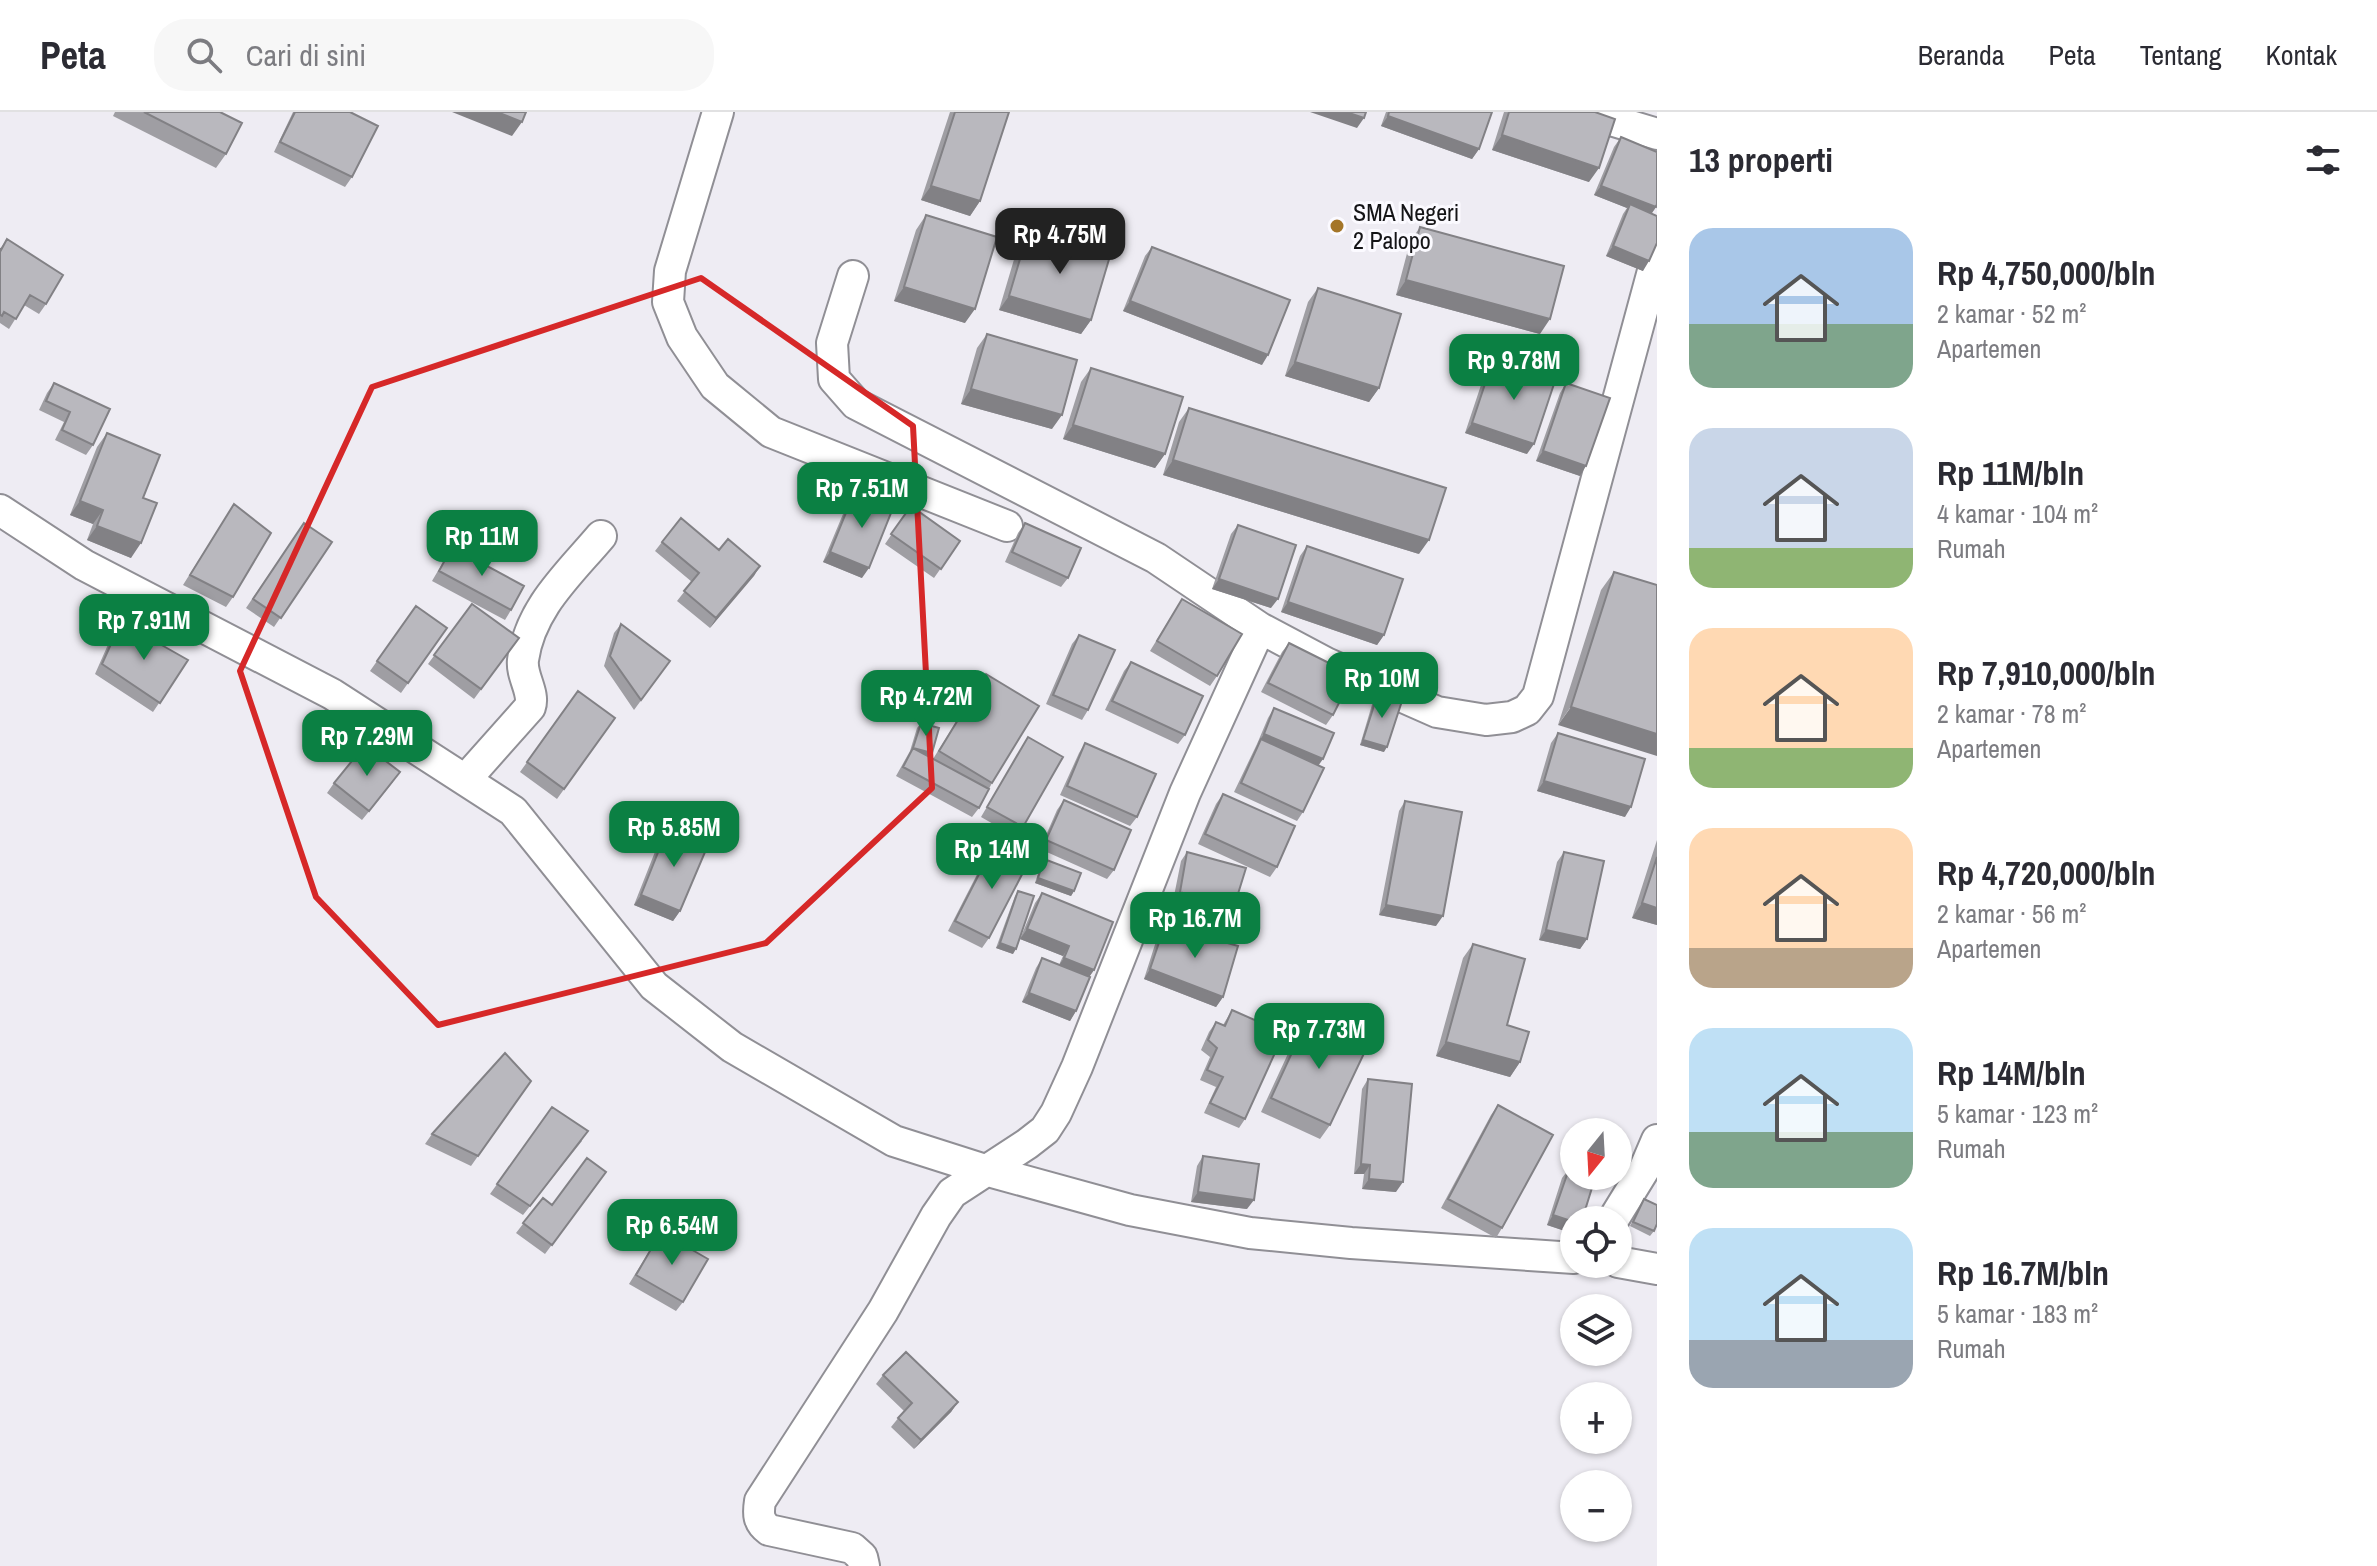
<!DOCTYPE html>
<html lang="id">
<head>
<meta charset="utf-8">
<style>
  :root { --surface:#fff; --page:#f7f7f7; --text:#2b2b33; --muted:#7c7c81; --line:#e1e1e2; --accent:#0b8043 }
  body { margin:0; font-family:"Archivo Narrow",sans-serif; background:var(--page); color:var(--text); height:100vh; display:flex; flex-direction:column; font-size:30px; white-space:nowrap }
  * { box-sizing:border-box; margin:0 }
  p { font-size:26px; color:var(--muted) }
  .icon { flex:none; width:44px; height:44px; fill:none; stroke:currentColor; stroke-width:2; stroke-linecap:round; stroke-linejoin:round }
  .map { position:relative; flex:1; overflow:hidden }
  .panel { display:flex; flex-direction:column; background:var(--surface); width:720px }
  .panel>* { flex:none }
  .needle { width:52px; rotate:198deg }
  .tools { position:absolute; left:1560px; top:1006px; display:grid; gap:16px }
  .tools a { display:grid; place-items:center; width:72px; height:72px; border-radius:50%; background:var(--surface); box-shadow:0 2px 6px #0004; font-size:40px }
  .price { position:absolute; translate:-50% -68px; padding:0 18px; border-radius:16px; background:var(--accent); color:#fff; font-size:26px; line-height:52px; filter:drop-shadow(0 2px 4px #0008) }
  .price::after { content:''; position:absolute; left:50%; top:48px; width:24px; height:18px; margin-left:-12px; background:inherit; clip-path:polygon(0 0,100% 0,50% 100%) }
  .price.on { background:#222; color:#fff }
  ul { padding:0; list-style:none }
  li { display:flex; align-items:center; gap:24px; height:200px; padding:0 32px }
  li span { display:grid; place-items:center; flex:none; width:224px; height:160px; border-radius:24px; color:#555 }
  li>.icon { margin-inline-start:auto }
  span .icon { width:96px; height:96px; fill:#fffc; stroke-width:1 }
  li b { font-size:34px }
  h2 { display:flex; justify-content:space-between; align-items:center; height:96px; padding:0 32px; font-size:34px }
  header { display:flex; align-items:center; gap:48px; box-sizing:border-box; height:112px; padding:0 40px; background:var(--surface); border-bottom:2px solid var(--line) }
  header strong { font-size:38px }
  nav { display:flex; gap:44px; margin-inline-start:auto; font-size:28px }
  .search { width:560px; height:72px; background:var(--page); display:flex; align-items:center; gap:20px; box-sizing:border-box; padding:0 28px; border-radius:32px; color:var(--muted); font-size:30px }
  main { display:flex; flex:1; min-height:0 }
  .map>svg:first-child { display:block }
  .lines { fill:none; stroke-linecap:round; stroke-linejoin:round }
  .minor-casing { stroke:#908f95; stroke-width:34 }
  .minor { stroke:#fff; stroke-width:30 }
  .wall { fill:#9f9ea3 }
  .shaded-wall { fill:#828185 }
  .building { fill:#b9b8be; stroke:#828185; stroke-width:2 }
  .marked { fill:none; stroke:#d62828; stroke-width:6; stroke-linejoin:round }
  .poi-dot { fill:#a47629; stroke:#fbfaff; stroke-width:3 }
  .labels { text-anchor:middle; dominant-baseline:central; stroke-width:6; stroke-linejoin:round; paint-order:stroke }
  .poi-label { font-size:24px; fill:#141416; stroke:#fbfaff; text-anchor:start }
</style>
</head>
<body>
<header>
<strong>Peta</strong>
<div class="search"><svg class="icon" aria-label="search" viewBox="0 0 24 24"><circle cx="10" cy="10" r="6"/><path d="M15 15l6 6"/></svg>Cari di sini</div>
<nav><a>Beranda</a><a>Peta</a><a>Tentang</a><a>Kontak</a></nav>
</header>
<main>
<div class="map">
<svg width="1657" height="1454" viewBox="0 0 1657 1454">
  <rect width="100%" height="100%" fill="#eeecf3"/>
  <g class="lines">
    <defs>
      <path id="minor" d="M718,0L670,159L668,190L682,225L715,274L771,320L1007,414
        M1584,0L1657,22
        M853,164L832,231L834,267L856,292L1156,446L1260,516L1326,551L1437,600L1486,608L1512,605L1527,598L1538,584L1657,144
        M0,398L84,453L332,582L513,699L654,874L732,935L894,1029L985,1058L1130,1098L1250,1121L1351,1131L1574,1146
        M466,667L530,595C535,581 521,564 523,548C530,496 569,462 601,424
        M1613,1108L1645,1056L1657,1028
        M1618,1150L1657,1157
        M864,1454L862,1445L852,1436L769,1418C758,1410 758,1402 760,1389L883,1199L936,1104L952,1081L1027,1032L1045,1018L1056,1001L1077,955L1185,681L1260,516"/>
    </defs>
    <use href="#minor" class="minor-casing"/>
    <use href="#minor" class="minor"/>
  </g>
  <path class="wall" d="M115,0H220L226,42L216,56L113,4Z
    M293,0H350L352,65L345,75L274,40Z
    M950,0H1009L980,89L970,104L921,88Z
    M1386,0H1492L1479,37L1472,47L1381,14Z
    M1504,0H1595L1589,70L1492,38Z
    M1621,25L1656,95L1652,101L1643,159L1606,144L1623,102L1627,96L1594,83L1614,35Z
    M926,103L965,211L894,189L916,118Z
    M1420,115L1540,222L1396,183L1410,130Z
    M1028,120L1091,208L1081,222L999,198L1018,134Z
    M7,127L46,192L39,202L24,193L9,217L0,211V137Z
    M1152,135L1262,253L1123,199L1145,144Z
    M1318,176L1379,276L1369,290L1285,264L1308,190Z
    M987,222L1052,317L961,292L977,236Z
    M1493,248L1527,342L1465,321L1486,258Z
    M1091,256L1165,342L1155,356L1063,327L1081,270Z
    M54,271L93,333L86,343L55,328L64,310L39,298L47,281Z
    M1566,271L1580,364L1536,349L1560,281Z
    M1189,296L1419,442L1163,363L1179,310Z
    M107,321L143,386L131,446L87,428L93,412L70,403L97,335Z
    M854,381L862,466L823,450L848,390Z
    M234,392L233,485L226,495L183,473Z
    M911,394L960,429L934,466L885,432Z
    M304,411L332,430L274,515L246,496Z
    M1025,411L1068,466L1061,475L1005,450L1018,421Z
    M1238,413L1271,496L1212,477L1231,422Z
    M662,430L719,438L760,454L710,516L677,489L692,470L655,439Z
    M1307,434L1384,523L1377,533L1281,500L1300,444Z
    M452,435L511,498L505,508L432,469Z
    M1614,460L1657,473L1558,613L1601,478Z
    M1182,487L1217,564L1210,574L1150,539Z
    M472,492L519,526L474,587L428,552Z
    M416,494L447,516L401,581L370,559Z
    M121,510L188,548L153,600L95,562L114,519Z
    M621,512L670,549L634,598L604,554L614,521Z
    M1079,523L1088,598L1082,608L1046,592L1072,532Z
    M1289,531L1333,603L1326,613L1261,580L1282,540Z
    M1131,550L1185,623L1178,632L1105,598L1124,559Z
    M986,562L992,671L979,696L972,705L896,664L910,639L917,616L921,611L932,641L929,645L933,647Z
    M578,579L615,606L557,687L520,660Z
    M1378,581L1384,640L1360,633L1374,586Z
    M1274,596L1318,654L1303,700L1297,709L1234,680L1257,632L1268,606Z
    M1558,621L1625,705L1537,679L1551,631Z
    M1028,625L1023,715L1016,725L981,705Z
    M1085,631L1137,705L1130,714L1060,683L1079,641Z
    M393,670L362,708L327,681L334,671Z
    M1223,682L1277,755L1270,765L1198,732L1216,692Z
    M1064,688L1114,758L1107,767L1040,737L1057,698Z
    M1405,689L1436,814L1379,803L1399,699Z
    M669,713L680,799L673,809L634,793L662,722Z
    M1657,728V813L1632,806Z
    M995,731L989,826L982,836L948,819L988,741Z
    M1187,740L1226,808L1173,789L1181,749Z
    M1564,740L1587,827L1580,837L1539,828L1557,750Z
    M1044,747L1074,779L1071,784L1035,771L1041,752Z
    M1018,779L1013,842L996,836L1015,784Z
    M1042,781L1094,858L1089,865L1076,899L1070,909L1022,890L1036,856L1042,846L1059,853L1063,844L1020,827L1035,791Z
    M1165,813L1223,885L1216,895L1144,867L1158,823Z
    M1473,832L1507,913L1520,950L1510,965L1436,944L1463,846Z
    M1232,898L1245,1007L1239,1016L1204,1001L1216,975L1200,968L1210,945L1201,938L1209,920L1216,910L1223,913Z
    M1308,906L1330,1013L1320,1027L1261,1000L1298,920Z
    M1368,967L1396,1080L1362,1077L1364,1062H1354L1362,977Z
    M531,969L471,1054L425,1032L432,1022Z
    M1498,993L1502,1116L1496,1126L1441,1096L1491,1003Z
    M552,995L582,1029L523,1103L490,1082Z
    M1203,1044L1247,1097L1191,1090L1197,1054Z
    M1569,1057L1574,1122L1547,1113L1562,1066Z
    M606,1060L545,1142L516,1121L543,1086L552,1093Z
    M1644,1087L1654,1119L1650,1124L1630,1114Z
    M661,1120L683,1190L676,1199L629,1172Z
    M883,1263L958,1290L951,1300L914,1337L891,1315L904,1299L876,1272Z"/>
  <path class="shaded-wall" d="M452,0H497L522,10L512,24Z
    M1310,0H1346L1364,6L1357,16Z
    M1388,4L1479,37L1472,47L1381,14Z
    M1502,23L1599,56L1589,70L1492,38Z
    M931,74L980,89L970,104L921,88Z
    M1601,74L1656,95L1649,105L1630,92L1627,96L1594,83Z
    M1613,134L1649,149L1643,159L1606,144Z
    M1406,168L1550,207L1540,222L1396,183Z
    M904,175L975,197L965,211L894,189Z
    M1009,184L1091,208L1081,222L999,198Z
    M1130,189L1268,243L1262,253L1123,199Z
    M1295,250L1379,276L1369,290L1285,264Z
    M971,277L1062,303L1052,317L961,292Z
    M1472,311L1534,332L1527,342L1465,321Z
    M1073,313L1165,342L1155,356L1063,327Z
    M1543,339L1586,354L1580,364L1536,349Z
    M1173,348L1429,428L1419,442L1163,363Z
    M80,389L103,398L93,412L70,403Z
    M97,414L141,431L131,446L87,428Z
    M830,440L869,456L862,466L823,450Z
    M760,454L754,464L710,516L716,506Z
    M1219,467L1278,487L1271,496L1212,477Z
    M1288,490L1384,523L1377,533L1281,500Z
    M1571,595L1657,622V644L1558,613Z
    M1264,622L1323,647L1316,657L1261,627L1257,632Z
    M1363,628L1387,635L1384,640L1360,633Z
    M913,636L932,641L929,646Z
    M1544,669L1631,695L1625,705L1537,679Z
    M1038,766L1074,779L1071,784L1035,771Z
    M1180,780L1233,798L1226,808L1173,789Z
    M641,783L680,799L673,809L634,793Z
    M1642,791L1657,796V813L1632,806Z
    M1386,793L1443,804L1436,814L1379,803Z
    M1027,817L1069,834L1063,844L1020,827Z
    M1546,818L1587,827L1580,837L1539,828Z
    M1000,831L1016,837L1013,842L996,836Z
    M1064,846L1094,858L1087,868L1057,856Z
    M1150,857L1223,885L1216,895L1144,867Z
    M1029,881L1076,899L1070,909L1022,890Z
    M1446,930L1520,950L1510,965L1436,944Z
    M1361,1052L1370,1053L1364,1062H1354Z
    M1369,1067L1403,1070L1396,1080L1362,1077Z
    M1198,1080L1254,1088L1247,1097L1191,1090Z
    M1553,1103L1574,1110V1122L1547,1113Z
    M958,1290L951,1300L914,1337L921,1328Z"/>
  <path class="building" d="M144,0H220L242,11L226,42Z
    M295,0H350L378,14L352,65L280,30Z
    M497,0H526L522,10Z
    M955,0H1009L980,89L931,74Z
    M1346,0H1366L1364,6Z
    M1389,0H1492L1479,37L1388,4Z
    M1509,0H1595L1615,7L1599,56L1502,23Z
    M1621,25L1657,40V92L1656,95L1601,74Z
    M1630,92L1657,104V131L1649,149L1613,134Z
    M926,103L997,125L975,197L904,175Z
    M1420,115L1564,154L1550,207L1406,168Z
    M1028,120L1110,144L1091,208L1009,184Z
    M7,127L63,163L46,192L30,183L16,207L4,200L2,204L0,203V137L1,138Z
    M1152,135L1290,188L1268,243L1130,189Z
    M1318,176L1401,202L1379,276L1295,250Z
    M987,222L1077,248L1062,303L971,277Z
    M1493,248L1555,269L1534,332L1472,311Z
    M1091,256L1183,285L1165,342L1073,313Z
    M54,271L110,297L93,333L62,318L70,300L46,289Z
    M1566,271L1610,286L1586,354L1543,339Z
    M1189,296L1446,376L1429,428L1173,348Z
    M107,321L160,343L143,386L157,391L141,431L97,414L103,398L80,389Z
    M854,381L893,396L869,456L830,440Z
    M234,392L271,421L233,485L190,463Z
    M911,394L960,429L941,457L891,422Z
    M681,406L719,438L728,427L760,454L716,506L684,479L699,461L662,430Z
    M304,411L332,430L281,506L253,487Z
    M1025,411L1081,436L1068,466L1012,440Z
    M1238,413L1296,433L1278,487L1219,467Z
    M1307,434L1403,467L1384,523L1288,490Z
    M452,435L524,474L511,498L439,459Z
    M1614,460L1657,473V622L1571,595Z
    M1182,487L1242,522L1217,564L1157,529Z
    M472,492L519,526L481,577L434,543Z
    M416,494L447,516L408,571L377,549Z
    M121,510L188,548L160,591L102,552Z
    M621,512L670,549L641,588L610,544Z
    M1079,523L1115,538L1088,598L1053,583Z
    M1289,531L1353,563L1333,603L1268,571Z
    M1131,550L1203,584L1185,623L1112,589Z
    M986,562L1039,594L992,671L939,639Z
    M578,579L615,606L564,677L527,650Z
    M1378,581L1402,589L1387,635L1363,628Z
    M1274,596L1334,621L1323,647L1264,622Z
    M921,611L939,616L932,641L913,636Z
    M1558,621L1645,647L1631,695L1544,669Z
    M1028,625L1063,645L1023,715L987,695Z
    M1261,627L1324,656L1303,700L1241,671Z
    M1085,631L1156,662L1137,705L1067,674Z
    M365,633L400,660L369,699L334,671Z
    M913,636L989,677L979,696L903,655Z
    M1223,682L1295,714L1277,755L1205,722Z
    M1064,688L1131,718L1114,758L1046,728Z
    M1405,689L1462,700L1443,804L1386,793Z
    M669,713L708,733L680,799L641,783Z
    M995,731L1029,749L989,826L955,809Z
    M1187,740L1246,756L1233,798L1180,780Z
    M1564,740L1604,749L1587,827L1546,818Z
    M1657,745V796L1642,791Z
    M1044,747L1081,761L1074,779L1038,766Z
    M1018,779L1034,784L1016,837L1000,831Z
    M1042,781L1113,810L1094,858L1064,846L1069,834L1027,817Z
    M1165,813L1238,834L1223,885L1150,857Z
    M1473,832L1525,847L1507,913L1529,920L1520,950L1446,930Z
    M1042,846L1090,865L1076,899L1029,881Z
    M1232,898L1284,921L1245,1007L1210,991L1223,965L1207,958L1217,936L1208,928L1216,910L1225,914Z
    M1308,906L1368,933L1330,1013L1271,986Z
    M505,941L531,969L478,1044L432,1022Z
    M1368,967L1412,972L1403,1070L1369,1067L1370,1053L1361,1052Z
    M1498,993L1553,1023L1502,1116L1448,1087Z
    M552,995L588,1019L530,1094L497,1072Z
    M1203,1044L1259,1052L1254,1088L1198,1080Z
    M587,1046L606,1060L552,1133L523,1111L543,1086L552,1093Z
    M1569,1057L1574,1058V1064H1590L1595,1066L1582,1108H1574V1110L1553,1103Z
    M1644,1087L1657,1093V1112L1654,1119L1633,1110Z
    M661,1120L708,1147L683,1190L636,1163Z
    M906,1240L958,1290L921,1328L898,1306L912,1291L883,1263Z"/>
  <path class="marked" d="M701,166L913,314L932,676L766,831L438,913L316,785L240,559L372,275Z"/>
  <circle class="poi-dot" cx="1337" cy="114" r="8"/>
  <g class="labels">
    <g class="poi-label">
      <text x="1353" y="100">SMA Negeri<tspan x="1353" dy="28">2 Palopo</tspan></text>
    </g>
  </g>
</svg>
<div class="tools">
<a><svg class="needle" viewBox="-14 -14 28 28"><path d="M0-13l5 13h-10z" fill="#e53935"/><path d="M0 13l5-13h-10z" fill="#7c7c81"/></svg></a>
<a><svg class="icon" aria-label="locate" viewBox="0 0 24 24"><circle cx="12" cy="12" r="6"/><path d="M12 2v4M12 18v4M2 12h4M18 12h4"/></svg></a>
<a><svg class="icon" aria-label="layers" viewBox="0 0 24 24"><path d="M12 4l9 5-9 5-9-5zM3 14l9 5 9-5"/></svg></a>
<a>+</a>
<a>−</a>
</div>
<b class="price on" style="left:1060px;top:164px">Rp 4.75M</b>
<b class="price" style="left:1514px;top:290px">Rp 9.78M</b>
<b class="price" style="left:862px;top:418px">Rp 7.51M</b>
<b class="price" style="left:482px;top:466px">Rp 11M</b>
<b class="price" style="left:144px;top:550px">Rp 7.91M</b>
<b class="price" style="left:1382px;top:608px">Rp 10M</b>
<b class="price" style="left:926px;top:626px">Rp 4.72M</b>
<b class="price" style="left:367px;top:666px">Rp 7.29M</b>
<b class="price" style="left:674px;top:757px">Rp 5.85M</b>
<b class="price" style="left:992px;top:779px">Rp 14M</b>
<b class="price" style="left:1195px;top:848px">Rp 16.7M</b>
<b class="price" style="left:1319px;top:959px">Rp 7.73M</b>
<b class="price" style="left:672px;top:1155px">Rp 6.54M</b>
</div>
<section class="panel">
<h2>13 properti<svg class="icon" aria-label="filters" viewBox="0 0 24 24"><path d="M4 7h16M4 17h16"/><circle cx="9" cy="7" r="2"/><circle cx="15" cy="17" r="2"/></svg></h2>
<ul>
<li><span style="background:linear-gradient(#a9c7e8 60%,#7fa58c 0)"><svg class="icon" aria-label="home" viewBox="0 0 24 24"><path d="M3 11l9-7 9 7M6 9v11h12V9"/></svg></span><div><b>Rp 4,750,000/bln</b><p>2 kamar · 52 m²</p><p>Apartemen</p></div></li>
<li><span style="background:linear-gradient(#c9d6e8 75%,#8fb573 0)"><svg class="icon" aria-label="home" viewBox="0 0 24 24"><path d="M3 11l9-7 9 7M6 9v11h12V9"/></svg></span><div><b>Rp 11M/bln</b><p>4 kamar · 104 m²</p><p>Rumah</p></div></li>
<li><span style="background:linear-gradient(#ffd9b3 75%,#8fb573 0)"><svg class="icon" aria-label="home" viewBox="0 0 24 24"><path d="M3 11l9-7 9 7M6 9v11h12V9"/></svg></span><div><b>Rp 7,910,000/bln</b><p>2 kamar · 78 m²</p><p>Apartemen</p></div></li>
<li><span style="background:linear-gradient(#ffd9b3 75%,#b9a48a 0)"><svg class="icon" aria-label="home" viewBox="0 0 24 24"><path d="M3 11l9-7 9 7M6 9v11h12V9"/></svg></span><div><b>Rp 4,720,000/bln</b><p>2 kamar · 56 m²</p><p>Apartemen</p></div></li>
<li><span style="background:linear-gradient(#bfe0f5 65%,#7fa58c 0)"><svg class="icon" aria-label="home" viewBox="0 0 24 24"><path d="M3 11l9-7 9 7M6 9v11h12V9"/></svg></span><div><b>Rp 14M/bln</b><p>5 kamar · 123 m²</p><p>Rumah</p></div></li>
<li><span style="background:linear-gradient(#bfe0f5 70%,#9aa5b1 0)"><svg class="icon" aria-label="home" viewBox="0 0 24 24"><path d="M3 11l9-7 9 7M6 9v11h12V9"/></svg></span><div><b>Rp 16.7M/bln</b><p>5 kamar · 183 m²</p><p>Rumah</p></div></li>
</ul>
</section>
</main>
</body>
</html>
